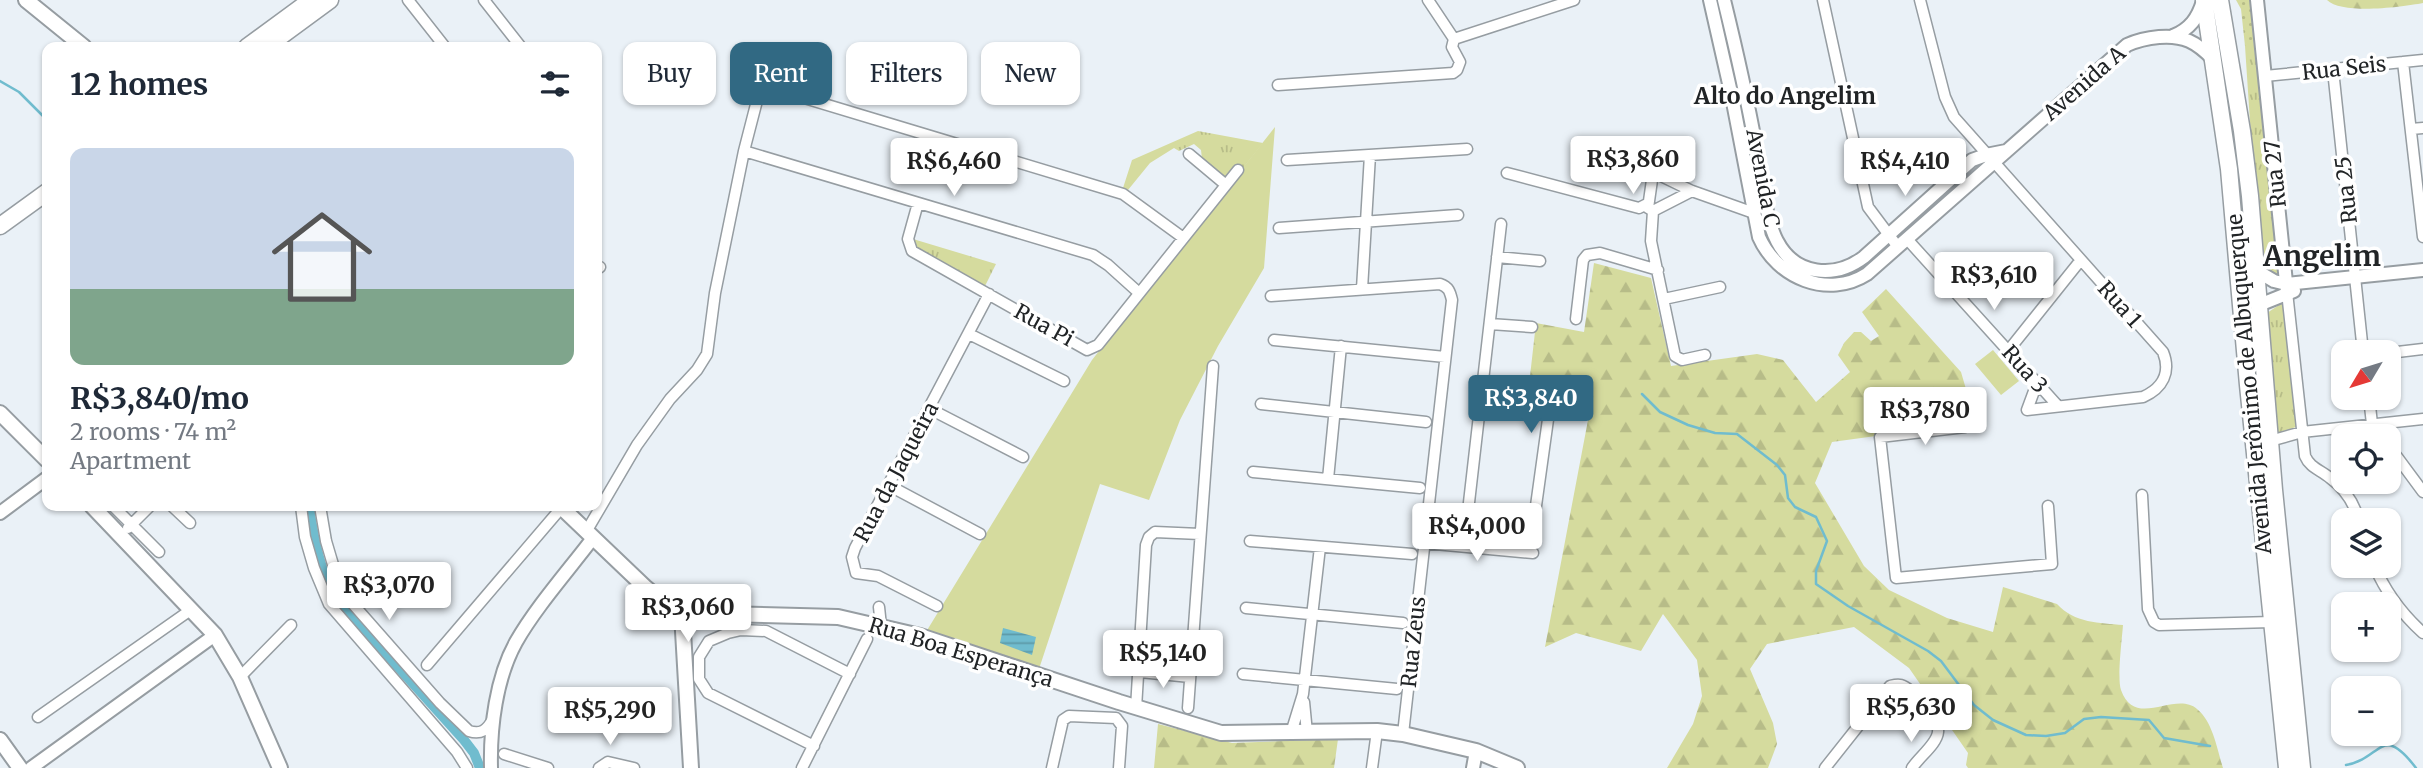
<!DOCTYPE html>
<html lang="en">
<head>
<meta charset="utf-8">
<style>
  :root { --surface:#fff; --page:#f6f6f7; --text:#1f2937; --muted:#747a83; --line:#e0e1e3; --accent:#316983 }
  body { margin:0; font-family:Merriweather,serif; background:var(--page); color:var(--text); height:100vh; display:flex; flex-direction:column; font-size:26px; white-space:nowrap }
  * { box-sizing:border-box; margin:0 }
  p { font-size:23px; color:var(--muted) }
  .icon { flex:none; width:38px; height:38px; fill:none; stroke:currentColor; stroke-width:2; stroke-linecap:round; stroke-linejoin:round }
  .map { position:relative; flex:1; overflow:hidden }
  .drawer { position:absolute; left:42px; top:42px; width:560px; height:469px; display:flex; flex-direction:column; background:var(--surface); border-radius:14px; box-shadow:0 2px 5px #0004 }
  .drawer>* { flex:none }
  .guide { position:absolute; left:623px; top:42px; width:665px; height:63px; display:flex; gap:14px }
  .needle { width:46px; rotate:232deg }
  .buttons { position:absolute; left:2331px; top:340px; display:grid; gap:14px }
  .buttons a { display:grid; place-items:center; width:70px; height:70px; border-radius:14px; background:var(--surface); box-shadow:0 2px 5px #0004; font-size:35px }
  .price { position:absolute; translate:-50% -60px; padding:0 16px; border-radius:7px; background:#fff; color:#222; font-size:23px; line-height:46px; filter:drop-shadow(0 2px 4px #0008) }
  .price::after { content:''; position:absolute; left:50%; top:42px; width:21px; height:16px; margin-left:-10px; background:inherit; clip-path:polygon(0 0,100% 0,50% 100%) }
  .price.current { background:var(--accent); color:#fff }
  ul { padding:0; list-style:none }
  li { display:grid; align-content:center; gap:14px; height:371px; padding:0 28px }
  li+li { border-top:2px solid var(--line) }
  li span { display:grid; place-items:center; height:217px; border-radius:14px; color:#555 }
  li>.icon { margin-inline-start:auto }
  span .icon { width:126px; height:126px; fill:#fffc; stroke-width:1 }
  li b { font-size:30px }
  h2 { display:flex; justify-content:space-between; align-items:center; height:84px; padding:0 28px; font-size:30px }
  .pill { padding:0 24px; border-radius:14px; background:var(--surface); box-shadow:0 2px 5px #0004; font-size:24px; line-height:63px }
  .pill.current { background:var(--accent); color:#fff }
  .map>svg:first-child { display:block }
  .grass { fill:url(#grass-dots) }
  .forest { fill:url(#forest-firs) }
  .park { fill:url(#park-tufts) }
  .pitch { fill:#d5db9e }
  .water { fill:url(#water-rules) }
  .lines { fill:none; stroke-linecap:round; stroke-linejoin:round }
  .stream { stroke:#70bcce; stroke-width:2.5 }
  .canal { stroke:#70bcce; stroke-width:10 }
  .minor-casing { stroke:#969da2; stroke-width:13 }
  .tertiary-casing { stroke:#969da2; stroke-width:16 }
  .secondary-casing { stroke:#969da2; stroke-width:18 }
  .primary-casing { stroke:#969da2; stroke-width:19 }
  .minor { stroke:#fff; stroke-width:10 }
  .tertiary { stroke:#fff; stroke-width:12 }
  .secondary { stroke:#fff; stroke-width:14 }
  .primary { stroke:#fff; stroke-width:16 }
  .labels { text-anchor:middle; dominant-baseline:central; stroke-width:7; stroke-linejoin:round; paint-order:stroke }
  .street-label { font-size:21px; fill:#212426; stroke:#fff }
  .neighbourhood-label { font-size:23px; font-weight:bold; fill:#212426; stroke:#fff }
  .district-label { font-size:28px; font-weight:bold; fill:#212426; stroke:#fff }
</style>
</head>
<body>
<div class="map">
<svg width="2423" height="768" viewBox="0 0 2423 768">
  <defs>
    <pattern id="grass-dots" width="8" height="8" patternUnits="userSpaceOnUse" patternTransform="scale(1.75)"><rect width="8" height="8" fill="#d5db9e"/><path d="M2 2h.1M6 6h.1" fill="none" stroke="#b7bc88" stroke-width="1.8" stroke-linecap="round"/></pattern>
    <pattern id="forest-firs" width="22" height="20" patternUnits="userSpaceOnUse" patternTransform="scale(1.75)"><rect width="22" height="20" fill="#d5db9e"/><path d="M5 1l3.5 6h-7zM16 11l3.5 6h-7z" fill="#b7bc88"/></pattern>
    <pattern id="park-tufts" width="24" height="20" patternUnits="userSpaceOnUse" patternTransform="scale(1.75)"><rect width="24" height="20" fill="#d5db9e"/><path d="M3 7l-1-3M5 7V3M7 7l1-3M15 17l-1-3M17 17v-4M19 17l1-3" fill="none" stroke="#b7bc88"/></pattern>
    <pattern id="water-rules" width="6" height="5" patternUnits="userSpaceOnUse" patternTransform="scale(1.75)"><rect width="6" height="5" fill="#70bcce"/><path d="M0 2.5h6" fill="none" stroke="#5c99a7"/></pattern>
  </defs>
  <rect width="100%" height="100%" fill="#eaf1f7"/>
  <path class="grass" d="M2236,0H2250L2254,46H2245L2241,9Z"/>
  <path class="forest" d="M2327,0H2423V3C2402,7 2342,15 2327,0Z
    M1594,263L1651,278L1671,366L1757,354L1783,360L1816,402L1850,372L1838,355L1844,343L1854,332H1861L1871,341L1879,336L1862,312L1886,289L1961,372L1973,413L1971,423L1832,442L1815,483L1864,566L1889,590L1947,618L1993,632L2003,587L2057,604C2074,623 2100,623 2123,625C2122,639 2117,679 2121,690C2135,730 2175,690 2197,709C2213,722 2217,749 2223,768H1968L1966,765L1968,753L1909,668L1854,627L1767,644L1750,669L1773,723L1777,744L1768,768H1667L1693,724L1702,696L1697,660L1663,614L1641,651L1576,633L1545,647L1592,399L1529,385L1536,323L1584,332Z
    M1158,724L1232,743L1338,739L1334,768H1154Z"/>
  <path class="park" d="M2245,46H2254L2282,277L2264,268L2253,167Z
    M1198,131L1263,143L1232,182L1202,159L1201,150L1194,144L1179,151L1174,148L1150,163L1128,190L1123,188L1132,160Z
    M913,239L996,264L985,286L912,248Z
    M2285,301L2296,427L2277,433L2267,313Z"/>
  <path class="pitch" d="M1275,127L1264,268L1218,346L1180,420L1149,500L1100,484L1039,669L926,632L1092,360Z
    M1993,350L2019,381L2001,395L1975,364Z"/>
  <path class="water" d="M1003,628L1036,637L1032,655L1000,643Z"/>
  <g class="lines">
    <path class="stream" d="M0,81L19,92L47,120
      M1642,394L1660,412L1688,425L1715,433L1737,434L1777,465L1785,475L1788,498L1795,507L1816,517L1827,541L1816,571V584L1848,606L1928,651L1941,661L1974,705L1993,720L2026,735L2046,736L2065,733L2084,719L2101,717L2149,720L2164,738L2210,746
      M2346,765C2382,759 2381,722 2416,768"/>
    <path class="canal" d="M309,506C313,536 319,567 333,595L464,740L474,753L480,768"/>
    <defs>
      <path id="minor" d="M408,0L445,47
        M484,0L521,47
        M1428,0L1454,39
        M1823,0L1868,207L1898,247
        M1920,0L1945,97L1954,117L2163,352C2171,372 2163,388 2143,397L2027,410L2037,383
        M1454,39L1574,0
        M2403,62L2423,237
        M2333,70L2363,352
        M2265,76L2423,60
        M1278,85L1453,73L1457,70L1460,62L1452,47L1454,39
        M2411,129L2423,128
        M744,151L1093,255L1108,265L1138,292
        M1189,154L1226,185
        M1287,160L1467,149
        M1507,173L1639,208L1647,204
        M1692,191L1653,211L1648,208L1652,180L1655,175H1659L1692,191L1754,213
        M918,203L908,239L912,251L1087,350L1098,345L1238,170
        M1653,211L1651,241L1675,356L1682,360L1705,355
        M1279,228L1458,215
        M1907,239L2058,406
        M1497,257L1540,261
        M597,269L600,267
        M1362,289L1370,155
        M2287,292L2305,456C2310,468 2321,470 2330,478C2344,488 2354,503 2359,520
        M1271,296L1440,284C1449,287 1450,292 1452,300L1403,734
        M1664,299L1720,287
        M1576,319L1583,260L1587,255L1600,253L1658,270
        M1490,324L1532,327
        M969,334L1064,381
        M1274,340L1445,357
        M2008,351L2080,261
        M2389,353L2423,349
        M1482,389L1545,399L1550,405L1535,513
        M2369,397L2372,424L2381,436
        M1261,404L1426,422
        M930,409L1023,457
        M1965,427L1880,437L1896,578L2052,564L2048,506
        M2270,441L2302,432L2423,419
        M2389,446L2423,492
        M1253,472L1420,488
        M1328,479L1341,346
        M888,485L980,534
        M2142,495L2148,609L2154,622L2159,625L2272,622
        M113,506L159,552
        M172,506L190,523
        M301,506L305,537L314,568L329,604L457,752L467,768
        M320,506L326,541L334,568L352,603L440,703L469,731C481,735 487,730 493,719
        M128,528L150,506
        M586,532L637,445L670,399L697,370L707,354L715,293L744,151L761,85L1123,194L1182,237
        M1250,541L1412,554
        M1424,543L1533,553
        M1464,546L1501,224
        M2374,565C2385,591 2402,614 2423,633
        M937,606L878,576L856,573L852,557L855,548L989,294
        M879,607L881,626
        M1246,608L1403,623
        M427,665L562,507
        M1140,672L1190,677
        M1243,674L1397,689
        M240,677L291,625
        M1304,702L1307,733
        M1136,708L1146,545L1149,537L1155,532L1200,534
        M1188,708L1213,366
        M38,717L192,609
        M1291,733L1303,694L1320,547
        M814,746L708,693L699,679V657L709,641L728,633L741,630L766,631L850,674
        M504,754L548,768
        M599,768L608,762L634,768
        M802,768L867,639
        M1052,768L1063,720L1069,716L1116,718L1122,726L1119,768
        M1372,768L1377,731
        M1825,768L1890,686C1894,685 1897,684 1901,685C1912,688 1940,720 1938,732C1937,744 1919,757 1912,768"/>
      <path id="tertiary" d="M1710,0L1732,97L1759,237C1777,278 1828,299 1867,274L2127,45C2138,40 2148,38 2159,37C2184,35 2196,42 2213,59
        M1724,0C1736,49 1747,98 1756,147C1761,173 1765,219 1777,241C1795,276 1835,279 1864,257L1972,160L1986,155L2006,151
        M2257,0L2287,292
        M2173,36C2190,29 2198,18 2203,1
        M2257,271L2274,281L2286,284L2423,270
        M2259,305L2294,291
        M0,513L47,478
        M31,768L215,635
        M491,768C490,728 496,678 516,642C536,607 568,571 593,538
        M1473,768L1476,751"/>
      <path id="secondary" d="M26,0L84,47
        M0,413L47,460
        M92,506L215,635L240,677L280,768
        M560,506L646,588L668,606L681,613L838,617L920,636L1119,702L1221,733L1377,731L1403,734L1476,751L1517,768
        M682,614L691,768
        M0,740L20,768"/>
      <path id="primary" d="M2204,0L2229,169L2248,385L2287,768
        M2220,0L2242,131L2250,196L2274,490L2302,768
        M247,47L311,0
        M266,47L330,0
        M0,226L47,192"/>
    </defs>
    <use href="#minor" class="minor-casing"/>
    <use href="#tertiary" class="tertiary-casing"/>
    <use href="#secondary" class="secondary-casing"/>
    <use href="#primary" class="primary-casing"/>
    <use href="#minor" class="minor"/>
    <use href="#tertiary" class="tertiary"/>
    <use href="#secondary" class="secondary"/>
    <use href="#primary" class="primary"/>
  </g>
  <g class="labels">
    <g class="street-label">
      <text transform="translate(2344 68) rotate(-6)">Rua Seis</text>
      <text transform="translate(2084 83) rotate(-41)">Avenida A</text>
      <text transform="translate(2275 174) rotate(-96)">Rua 27</text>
      <text transform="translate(1763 178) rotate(79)">Avenida C</text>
      <text transform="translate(2346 190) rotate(-96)">Rua 25</text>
      <text transform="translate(2120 304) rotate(48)">Rua 1</text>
      <text transform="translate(1044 325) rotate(29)">Rua Pi</text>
      <text transform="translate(2025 369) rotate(48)">Rua 3</text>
      <text transform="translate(2249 384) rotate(-95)">Avenida Jerônimo de Albuquerque</text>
      <text transform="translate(896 472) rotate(-62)">Rua da Jaqueira</text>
      <text transform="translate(1413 642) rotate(-84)">Rua Zeus</text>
      <text transform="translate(961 652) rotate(17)">Rua Boa Esperança</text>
    </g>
    <g class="neighbourhood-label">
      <text x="1785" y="95">Alto do Angelim</text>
    </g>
    <g class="district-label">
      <text x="2322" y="256">Angelim</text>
    </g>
  </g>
</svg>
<div class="buttons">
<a><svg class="needle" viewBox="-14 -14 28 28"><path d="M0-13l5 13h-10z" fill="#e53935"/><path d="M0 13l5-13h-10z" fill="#747a83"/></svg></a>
<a><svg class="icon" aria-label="locate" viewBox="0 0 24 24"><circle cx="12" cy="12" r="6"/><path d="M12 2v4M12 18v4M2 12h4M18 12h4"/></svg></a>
<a><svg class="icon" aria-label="layers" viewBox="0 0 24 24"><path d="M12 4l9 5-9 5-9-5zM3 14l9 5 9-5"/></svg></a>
<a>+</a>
<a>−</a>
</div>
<b class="price" style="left:1633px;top:196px">R$3,860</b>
<b class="price" style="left:954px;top:198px">R$6,460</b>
<b class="price" style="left:1905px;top:198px">R$4,410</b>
<b class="price" style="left:1994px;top:312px">R$3,610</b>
<b class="price current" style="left:1531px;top:435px">R$3,840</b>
<b class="price" style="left:1925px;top:447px">R$3,780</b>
<b class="price" style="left:1477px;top:563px">R$4,000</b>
<b class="price" style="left:389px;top:622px">R$3,070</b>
<b class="price" style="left:688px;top:644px">R$3,060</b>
<b class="price" style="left:1163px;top:690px">R$5,140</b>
<b class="price" style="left:1911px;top:744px">R$5,630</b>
<b class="price" style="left:610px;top:747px">R$5,290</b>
<div class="guide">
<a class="pill">Buy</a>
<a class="pill current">Rent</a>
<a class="pill">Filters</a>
<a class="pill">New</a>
</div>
<section class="drawer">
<h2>12 homes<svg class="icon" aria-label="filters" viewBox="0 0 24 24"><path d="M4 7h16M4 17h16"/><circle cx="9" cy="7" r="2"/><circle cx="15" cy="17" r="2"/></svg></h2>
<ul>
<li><span style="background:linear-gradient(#c9d6e8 65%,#7fa58c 0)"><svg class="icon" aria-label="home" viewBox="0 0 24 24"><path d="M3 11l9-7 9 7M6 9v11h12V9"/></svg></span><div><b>R$3,840/mo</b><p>2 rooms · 74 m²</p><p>Apartment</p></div></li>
</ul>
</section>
</div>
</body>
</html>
